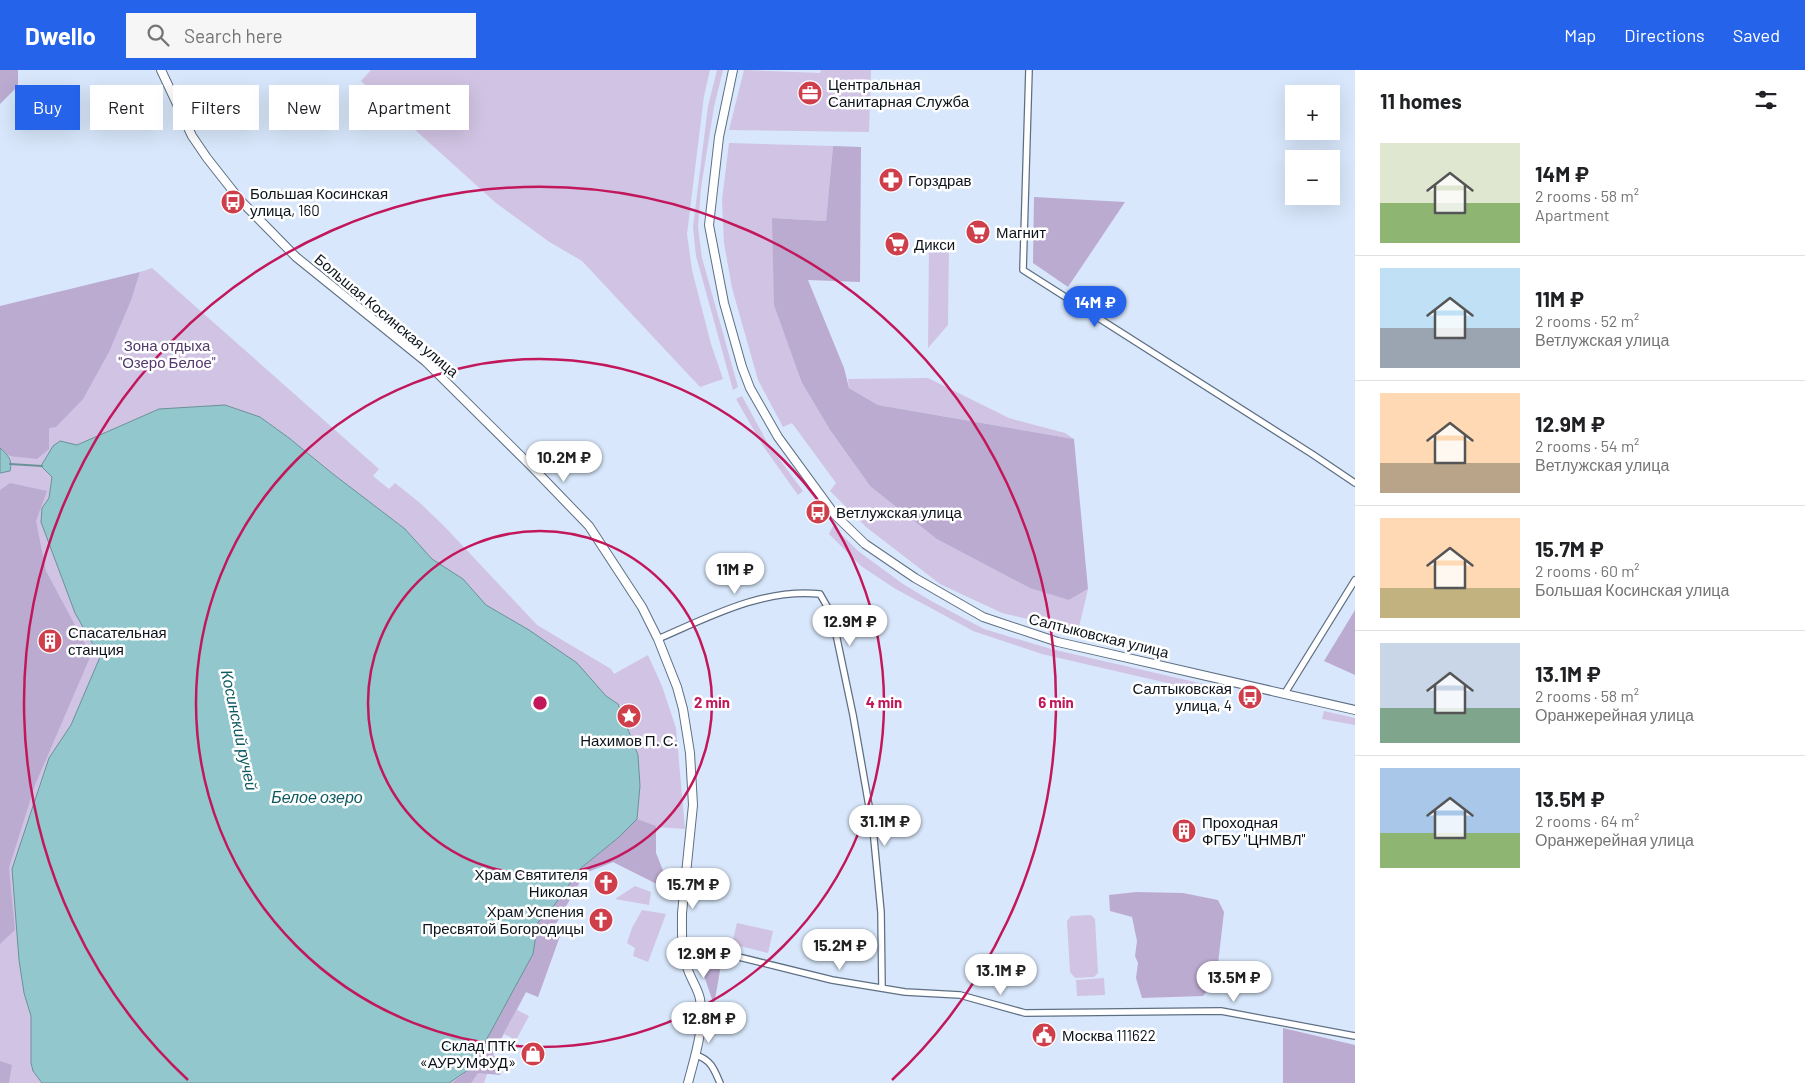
<!DOCTYPE html>
<html lang="en">
<head>
<meta charset="utf-8">
<style>
  :root { --surface:#fff; --page:#f6f6f6; --text:#202124; --muted:#757577; --line:#e0e0e0; --accent:#2563eb }
  body { margin:0; font-family:Barlow,sans-serif; background:var(--page); color:var(--text); height:100vh; display:flex; flex-direction:column; font-size:19px; white-space:nowrap }
  * { box-sizing:border-box; margin:0 }
  p { font-size:16px; color:var(--muted) }
  .icon { flex:none; width:28px; height:28px; fill:none; stroke:currentColor; stroke-width:2; stroke-linecap:round; stroke-linejoin:round }
  .map { position:relative; flex:1; overflow:hidden }
  .panel { display:flex; flex-direction:column; background:var(--surface); width:450px }
  .panel>* { flex:none }
  .top-card { position:absolute; left:15px; top:15px; width:475px; height:45px; display:flex; gap:10px }
  .controls { position:absolute; left:1285px; top:15px; display:grid; gap:10px }
  .controls a { display:grid; place-items:center; width:55px; height:55px; border-radius:0px; background:var(--surface); box-shadow:0 5px 20px #0002; font-size:25px }
  .price { position:absolute; translate:-50% -42px; padding:0 11px; border-radius:18px; background:#fff; color:#222; font-size:16px; line-height:32px; filter:drop-shadow(0 1px 2px #0008) }
  .price::after { content:''; position:absolute; left:50%; top:30px; width:15px; height:11px; margin-left:-8px; background:inherit; clip-path:polygon(0 0,100% 0,50% 100%) }
  .price.current { background:var(--accent); color:#fff }
  ul { padding:0; list-style:none }
  li { display:flex; align-items:center; gap:15px; height:125px; padding:0 25px }
  li+li { border-top:1px solid var(--line) }
  li span { display:grid; place-items:center; flex:none; width:140px; height:100px; border-radius:0px; color:#555 }
  li>.icon { margin-inline-start:auto }
  span .icon { width:60px; height:60px; fill:#fffc; stroke-width:1 }
  li b { font-size:21px }
  h2 { display:flex; justify-content:space-between; align-items:center; height:60px; padding:0 25px; font-size:21px }
  .pill { padding:0 18px; border-radius:0px; background:var(--surface); box-shadow:0 5px 20px #0002; font-size:18px; line-height:45px }
  .pill.current { background:var(--accent); color:#fff }
  header { display:flex; align-items:center; gap:30px; box-sizing:border-box; height:70px; padding:0 25px; background:var(--accent); color:#fff }
  header strong { font-size:24px }
  nav { display:flex; gap:28px; margin-inline-start:auto; font-size:18px }
  .search { width:350px; height:45px; background:var(--page); display:flex; align-items:center; gap:12px; box-sizing:border-box; padding:0 18px; border-radius:0px; color:var(--muted); font-size:19px }
  main { display:flex; flex:1; min-height:0 }
  .map>svg:first-child { display:block }
  .green { fill:#d1c3e3 }
  .forest { fill:#bcabd1 }
  .water { fill:#92c7cd; stroke:#6a9198 }
  .lines { fill:none; stroke-linecap:round; stroke-linejoin:round }
  .stream { stroke:#6a9198; stroke-width:2 }
  .street-casing { stroke:#5e6f84; stroke-width:8 }
  .secondary-casing { stroke:#5e6f84; stroke-width:10 }
  .street { stroke:#fff; stroke-width:5.5 }
  .secondary { stroke:#fff; stroke-width:8 }
  .ring { fill:none; stroke:#c2185b; stroke-width:2.5 }
  .labels { text-anchor:middle; dominant-baseline:central; stroke-width:5; stroke-linejoin:round; paint-order:stroke }
  .poi-label { font-size:15px; fill:#0c131b; stroke:#fff; text-anchor:start }
  .street-label { font-size:15px; fill:#0c131b; stroke:#fff }
  .park-label { font-size:15px; fill:#523a6d; stroke:#fff }
  .water-label { font-size:16px; font-style:italic; fill:#0e5a61; stroke:#fff }
  .centre { fill:#c2185b; stroke:#fff; stroke-width:2.5 }
  .ring-label { font-size:15px; text-anchor:middle; font-weight:bold; fill:#c2185b; stroke:#fff; stroke-width:5; stroke-linejoin:round; paint-order:stroke }
</style>
</head>
<body>
<header>
<strong>Dwello</strong>
<div class="search"><svg class="icon" aria-label="search" viewBox="0 0 24 24"><circle cx="10" cy="10" r="6"/><path d="M15 15l6 6"/></svg>Search here</div>
<nav><a>Map</a><a>Directions</a><a>Saved</a></nav>
</header>
<main>
<div class="map">
<svg width="1355" height="1013" viewBox="0 0 1355 1013">
  <rect width="100%" height="100%" fill="#d8e7fb"/>
  <path class="green" d="M371,0H710L704,26L687,164L692,200L711,274L723,309L700,317L582,191L548,171L496,133L361,11Z
    M717,0H723L714,37L701,118L698,157L702,188L738,317L733,320L696,186L693,157L708,36Z
    M744,0L820,3L821,0H871L869,62L729,60Z
    M729,73L833,76L826,151L772,148L802,313L830,360L870,416L1069,530L1088,519L1079,557L1074,560L1002,543L940,514L866,457L830,421L836,413L792,353L783,357L758,310L732,218L724,173L722,130Z
    M929,172H949L948,255L928,278Z
    M152,198L379,399L373,406L389,419L395,413L420,433L445,457L537,555L611,599L614,604L648,585L662,616L676,658L685,759L656,757V783L671,821L613,792L585,803L553,859L561,863L538,927L526,922L517,940L529,946L516,970L504,964L494,984L484,1013H449L471,998L533,884L538,852L637,749L640,716L638,685L618,634L606,626L529,560L486,535L463,509L432,489L405,459L333,404L289,368L260,347L159,339L77,375L52,407L49,429L42,438L75,543L100,587L71,655L49,688L37,722L24,923L31,946L33,1001L42,1013H0V403L10,401L12,394L9,386L28,364L132,228L140,202Z
    M928,308L1009,348L1065,363L1074,369L878,335L849,318L848,309Z
    M742,326L768,374L803,421L798,425L763,376L736,329Z
    M833,456L858,481L903,514L933,532L984,559L1051,579L1221,618L1219,625L1042,584L973,561L894,518L861,496L829,464Z
    M1324,641L1355,648V655L1322,649Z
    M635,816L651,822L649,835L615,829Z
    M642,840L666,844L648,892L633,886L635,878L627,873L632,858Z
    M1091,845L1095,849L1098,903L1094,907L1075,908L1070,902L1067,851L1071,846Z
    M737,853L773,861L768,883L732,874Z
    M1104,908L1105,925L1077,926L1076,910Z"/>
  <path class="forest" d="M0,0H18V16L0,34Z
    M833,76L861,77L860,212L808,210L844,298L849,318L878,335L1074,369L1088,519L1069,530L1030,518L937,469L870,416L830,360L802,313L774,235L772,148L826,151Z
    M1034,127L1125,132L1068,217L1033,193Z
    M140,202L132,228L109,282L83,329L56,357L49,358V379L37,389L9,386L0,378V236Z
    M10,413L47,421L36,451L46,501L91,585L35,715L9,798L15,860L0,874V420Z
    M1355,540V605L1324,591Z
    M637,749L656,756V783L671,821L613,792L585,803L553,859L561,863L538,927L526,922L492,985L507,993L500,1005L478,1003L471,1013H452L471,998L533,884L538,852L550,841L581,798L619,767Z
    M1136,822L1183,823L1218,830L1224,842L1216,911L1203,926L1142,928L1136,908L1138,893L1135,886L1137,871L1132,847L1110,841L1109,825Z
    M697,885L722,889L714,935Z
    M1283,958L1355,975V1013H1283Z
    M0,991L12,995L9,1013H0Z"/>
  <path class="water" d="M225,335L260,347L289,368L333,404L405,459L432,489L463,509L486,535L529,560L577,593L606,626L618,634L638,685L640,716L637,749L619,767L581,798L550,841L538,852L533,884L471,998L449,1013H42L33,1001L31,993V946L24,923L19,890L12,799L49,688L71,655L100,587L75,543L41,452L42,438L49,428L52,407L41,396L53,376L60,371L77,375L159,339Z
    M0,378C8,385 13,390 10,401L0,403Z"/>
  <g class="lines">
    <path class="stream" d="M10,394L42,396"/>
    <defs>
      <path id="street" d="M1029,0L1023,200L1312,384L1355,413
        M658,569C709,547 763,518 820,524L832,545L853,645L873,759L881,842L882,918
        M1285,623L1355,510
        M682,873L832,910L905,922L960,925L1025,943L1221,941L1355,966
        M696,985C711,990 714,999 720,1013"/>
      <path id="secondary" d="M161,0L192,66L207,88L240,130L296,187L425,291L533,398L589,456L642,537L658,569L677,617L683,639L690,683L693,735L682,843C682,861 681,880 687,897C690,908 698,918 700,929C705,957 695,986 688,1013
        M733,0L719,67L709,155L724,233L742,297L750,318L778,367L835,445L865,474L915,508L983,547L1058,572L1355,640"/>
    </defs>
    <use href="#street" class="street-casing"/>
    <use href="#secondary" class="secondary-casing"/>
    <use href="#street" class="street"/>
    <use href="#secondary" class="secondary"/>
  </g>
  <g class="ring">
    <circle cx="540" cy="633" r="172"/>
    <circle cx="540" cy="633" r="344"/>
    <path d="M188 1010A516 516 0 1 1 892 1010"/>
  </g>
  <defs>
    <symbol id="office-disc" viewBox="-11 -11 22 22"><circle r="9.5" fill="#ce3e4b" stroke="#fff"/><path d="M-6-3h4V-5.5h4V-3h4V5H-6ZM-1-4.5V-3h2v-1.5ZM-6 0V1H6V0Z" fill="#fff"/></symbol>
    <symbol id="pharmacy-disc" viewBox="-11 -11 22 22"><circle r="9.5" fill="#ce3e4b" stroke="#fff"/><path d="M-2-6h4v4h4v4h-4v4h-4v-4h-4v-4h4Z" fill="#fff"/></symbol>
    <symbol id="bus-disc" viewBox="-11 -11 22 22"><circle r="9.5" fill="#ce3e4b" stroke="#fff"/><path d="M-5-6H5V4H4V6H2V4H-2V6H-4V4H-5ZM-3.5-4V0h7V-4ZM-3.5 1.2v1.5H-2V1.2ZM2 1.2v1.5H3.5V1.2Z" fill="#fff"/></symbol>
    <symbol id="supermarket-disc" viewBox="-11 -11 22 22"><circle r="9.5" fill="#ce3e4b" stroke="#fff"/><path d="M-6-5.5h2.5l.6 2H6L4.5 2H-2.5L-4.4-4H-6ZM-1.5 3.2a1.3 1.3 0 1 0 .1 0ZM3 3.2a1.3 1.3 0 1 0 .1 0Z" fill="#fff"/></symbol>
    <symbol id="building-disc" viewBox="-11 -11 22 22"><circle r="9.5" fill="#ce3e4b" stroke="#fff"/><path d="M-4-6H4V6H1V3H-1V6H-4ZM-2.5-4.3h1.7v1.8h-1.7ZM.8-4.3h1.7v1.8H.8ZM-2.5-1h1.7V.8h-1.7ZM.8-1h1.7V.8H.8Z" fill="#fff"/></symbol>
    <symbol id="sight-disc" viewBox="-11 -11 22 22"><circle r="9.5" fill="#ce3e4b" stroke="#fff"/><path d="M0-6L1.8-2.2L6-1.7L2.9 1.2L3.7 5.4L0 3.3L-3.7 5.4L-2.9 1.2L-6-1.7L-1.8-2.2Z" fill="#fff"/></symbol>
    <symbol id="church-disc" viewBox="-11 -11 22 22"><circle r="9.5" fill="#ce3e4b" stroke="#fff"/><path d="M-1.2-6h2.4v3.5h3.3v2.4h-3.3V6h-2.4V-.1h-3.3v-2.4h3.3Z" fill="#fff"/></symbol>
    <symbol id="civic-disc" viewBox="-11 -11 22 22"><circle r="9.5" fill="#ce3e4b" stroke="#fff"/><path d="M-.6-6.5H3V-4.5H.6V-3L4-1V1h2V6H-6V1h2V-1L-.6-3ZM-1.2 2.5V6h2.4V2.5Z" fill="#fff"/></symbol>
    <symbol id="shop-disc" viewBox="-11 -11 22 22"><circle r="9.5" fill="#ce3e4b" stroke="#fff"/><path d="M-5-2.5h2.3a2.7 3.5 0 0 1 5.4 0H5L5.5 6h-11ZM-1.5-2.5h3a1.5 2.3 0 0 0-3 0Z" fill="#fff"/></symbol>
  </defs>
  <g fill-rule="evenodd">
    <use href="#office-disc" x="796" y="9" width="28" height="28"/>
    <use href="#pharmacy-disc" x="877" y="96" width="28" height="28"/>
    <use href="#bus-disc" x="219" y="118" width="28" height="28"/>
    <use href="#supermarket-disc" x="964" y="148" width="28" height="28"/>
    <use href="#supermarket-disc" x="883" y="160" width="28" height="28"/>
    <use href="#bus-disc" x="804" y="428" width="28" height="28"/>
    <use href="#building-disc" x="36" y="557" width="28" height="28"/>
    <use href="#bus-disc" x="1236" y="613" width="28" height="28"/>
    <use href="#sight-disc" x="615" y="632" width="28" height="28"/>
    <use href="#building-disc" x="1170" y="747" width="28" height="28"/>
    <use href="#church-disc" x="592" y="799" width="28" height="28"/>
    <use href="#church-disc" x="587" y="836" width="28" height="28"/>
    <use href="#civic-disc" x="1030" y="951" width="28" height="28"/>
    <use href="#shop-disc" x="519" y="970" width="28" height="28"/>
  </g>
  <g class="labels">
    <g class="poi-label">
      <text x="828" y="14">Центральная<tspan x="828" dy="17">Санитарная Служба</tspan></text>
      <text x="908" y="110">Горздрав</text>
      <text x="250" y="123">Большая Косинская<tspan x="250" dy="17">улица, 160</tspan></text>
      <text x="996" y="162">Магнит</text>
      <text x="914" y="174">Дикси</text>
      <text x="836" y="442">Ветлужская улица</text>
      <text x="68" y="562">Спасательная<tspan x="68" dy="17">станция</tspan></text>
      <text x="1232" y="618" text-anchor="end">Салтыковская<tspan x="1232" dy="17">улица, 4</tspan></text>
      <text x="629" y="670" text-anchor="middle">Нахимов П. С.</text>
      <text x="1202" y="752">Проходная<tspan x="1202" dy="17">ФГБУ "ЦНМВЛ"</tspan></text>
      <text x="588" y="804" text-anchor="end">Храм Святителя<tspan x="588" dy="17">Николая</tspan></text>
      <text x="584" y="841" text-anchor="end">Храм Успения<tspan x="584" dy="17">Пресвятой Богородицы</tspan></text>
      <text x="1062" y="965">Москва 111622</text>
      <text x="516" y="975" text-anchor="end">Склад ПТК<tspan x="516" dy="17">«АУРУМФУД»</tspan></text>
    </g>
    <g class="street-label">
      <text transform="translate(387 245) rotate(40)">Большая Косинская улица</text>
      <text transform="translate(1099 565) rotate(14)">Салтыковская улица</text>
    </g>
    <g class="park-label">
      <text x="167" y="275">Зона отдыха<tspan x="167" dy="17">"Озеро Белое"</tspan></text>
    </g>
    <g class="water-label">
      <text transform="translate(240 660) rotate(78)">Косинский ручей</text>
      <text x="317" y="726">Белое озеро</text>
    </g>
  </g>
  <circle cx="540" cy="633" r="8" class="centre"/>
  <g class="ring-label">
    <text x="712" y="638">2 min</text>
    <text x="884" y="638">4 min</text>
    <text x="1056" y="638">6 min</text>
  </g>
</svg>
<div class="controls">
<a>+</a>
<a>−</a>
</div>
<b class="price current" style="left:1095px;top:258px">14M ₽</b>
<b class="price" style="left:564px;top:413px">10.2M ₽</b>
<b class="price" style="left:735px;top:525px">11M ₽</b>
<b class="price" style="left:850px;top:577px">12.9M ₽</b>
<b class="price" style="left:885px;top:777px">31.1M ₽</b>
<b class="price" style="left:693px;top:840px">15.7M ₽</b>
<b class="price" style="left:840px;top:901px">15.2M ₽</b>
<b class="price" style="left:704px;top:909px">12.9M ₽</b>
<b class="price" style="left:1001px;top:926px">13.1M ₽</b>
<b class="price" style="left:1234px;top:933px">13.5M ₽</b>
<b class="price" style="left:709px;top:974px">12.8M ₽</b>
<div class="top-card">
<a class="pill current">Buy</a>
<a class="pill">Rent</a>
<a class="pill">Filters</a>
<a class="pill">New</a>
<a class="pill">Apartment</a>
</div>
</div>
<section class="panel">
<h2>11 homes<svg class="icon" aria-label="filters" viewBox="0 0 24 24"><path d="M4 7h16M4 17h16"/><circle cx="9" cy="7" r="2"/><circle cx="15" cy="17" r="2"/></svg></h2>
<ul>
<li><span style="background:linear-gradient(#dfe7d0 60%,#8fb573 0)"><svg class="icon" aria-label="home" viewBox="0 0 24 24"><path d="M3 11l9-7 9 7M6 9v11h12V9"/></svg></span><div><b>14M ₽</b><p>2 rooms · 58 m²</p><p>Apartment</p></div></li>
<li><span style="background:linear-gradient(#bfe0f5 60%,#9aa5b1 0)"><svg class="icon" aria-label="home" viewBox="0 0 24 24"><path d="M3 11l9-7 9 7M6 9v11h12V9"/></svg></span><div><b>11M ₽</b><p>2 rooms · 52 m²</p><p>Ветлужская улица</p></div></li>
<li><span style="background:linear-gradient(#ffd9b3 70%,#b9a48a 0)"><svg class="icon" aria-label="home" viewBox="0 0 24 24"><path d="M3 11l9-7 9 7M6 9v11h12V9"/></svg></span><div><b>12.9M ₽</b><p>2 rooms · 54 m²</p><p>Ветлужская улица</p></div></li>
<li><span style="background:linear-gradient(#ffd9b3 70%,#c2b280 0)"><svg class="icon" aria-label="home" viewBox="0 0 24 24"><path d="M3 11l9-7 9 7M6 9v11h12V9"/></svg></span><div><b>15.7M ₽</b><p>2 rooms · 60 m²</p><p>Большая Косинская улица</p></div></li>
<li><span style="background:linear-gradient(#c9d6e8 65%,#7fa58c 0)"><svg class="icon" aria-label="home" viewBox="0 0 24 24"><path d="M3 11l9-7 9 7M6 9v11h12V9"/></svg></span><div><b>13.1M ₽</b><p>2 rooms · 58 m²</p><p>Оранжерейная улица</p></div></li>
<li><span style="background:linear-gradient(#a9c7e8 65%,#8fb573 0)"><svg class="icon" aria-label="home" viewBox="0 0 24 24"><path d="M3 11l9-7 9 7M6 9v11h12V9"/></svg></span><div><b>13.5M ₽</b><p>2 rooms · 64 m²</p><p>Оранжерейная улица</p></div></li>
</ul>
</section>
</main>
</body>
</html>
